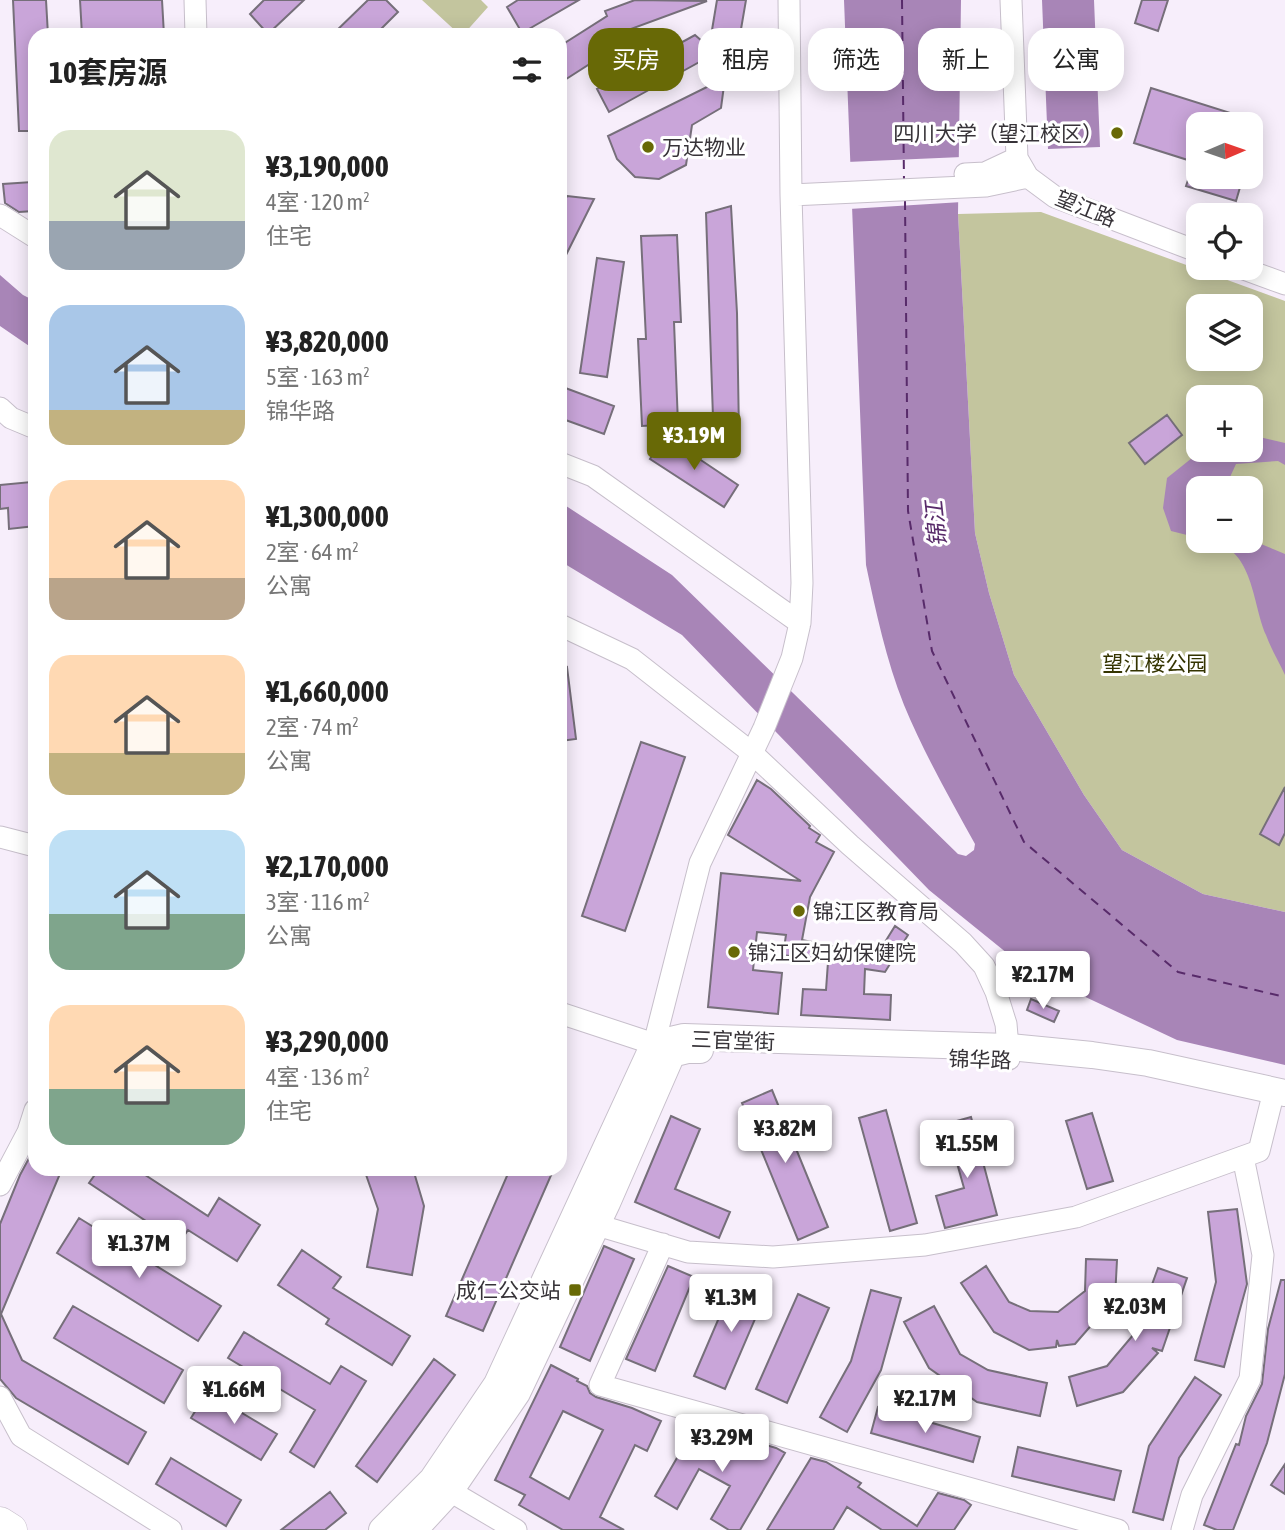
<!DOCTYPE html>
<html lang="zh">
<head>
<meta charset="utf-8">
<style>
  :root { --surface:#fff; --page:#f6f6f6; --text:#222; --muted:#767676; --accent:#686906 }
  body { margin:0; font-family:"Asap Condensed","Noto Sans SC",sans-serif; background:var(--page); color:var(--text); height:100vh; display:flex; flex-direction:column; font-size:26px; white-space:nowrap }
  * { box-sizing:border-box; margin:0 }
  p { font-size:23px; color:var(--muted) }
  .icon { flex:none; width:38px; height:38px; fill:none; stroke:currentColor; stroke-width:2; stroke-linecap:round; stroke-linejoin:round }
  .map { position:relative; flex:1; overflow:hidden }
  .sheet { position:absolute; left:28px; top:28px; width:539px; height:1148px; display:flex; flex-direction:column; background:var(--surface); border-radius:21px; box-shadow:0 4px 18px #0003 }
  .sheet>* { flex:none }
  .top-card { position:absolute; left:588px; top:28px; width:592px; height:63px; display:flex; gap:14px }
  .needle { width:46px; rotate:88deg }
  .buttons { position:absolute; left:1186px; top:112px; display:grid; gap:14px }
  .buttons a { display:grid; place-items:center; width:77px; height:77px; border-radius:14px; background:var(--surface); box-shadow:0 4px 18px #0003; font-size:35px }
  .price { position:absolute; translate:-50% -60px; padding:0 16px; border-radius:7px; background:#fff; color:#222; font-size:23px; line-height:46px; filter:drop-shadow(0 2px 4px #0008) }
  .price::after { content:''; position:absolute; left:50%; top:42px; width:21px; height:16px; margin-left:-10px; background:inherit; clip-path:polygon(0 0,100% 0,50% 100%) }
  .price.selected { background:var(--accent); color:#fff }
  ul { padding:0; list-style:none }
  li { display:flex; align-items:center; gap:21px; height:175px; padding:0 21px }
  li span { display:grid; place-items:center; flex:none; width:196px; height:140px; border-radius:21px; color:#555 }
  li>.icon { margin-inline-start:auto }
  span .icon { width:84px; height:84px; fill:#fffc; stroke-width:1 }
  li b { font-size:30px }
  h2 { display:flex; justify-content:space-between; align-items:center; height:84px; padding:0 21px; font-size:30px }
  .pill { padding:0 24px; border-radius:21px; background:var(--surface); box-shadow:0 4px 18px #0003; font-size:24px; line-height:63px }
  .pill.selected { background:var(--accent); color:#fff }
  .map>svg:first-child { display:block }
  .green { fill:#c3c59e; fill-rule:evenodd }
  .water { fill:#a885b7 }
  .pier { fill:#f7eefb }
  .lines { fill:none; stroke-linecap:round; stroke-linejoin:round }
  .ferry { stroke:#582b6a; stroke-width:2; stroke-dasharray:9 7; stroke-linecap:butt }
  .building { fill:#c9a5d9; stroke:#766f7a; stroke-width:2; fill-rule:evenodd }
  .minor-casing { stroke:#c7bfcb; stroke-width:23 }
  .major-casing { stroke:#c7bfcb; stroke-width:28 }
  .highway-casing { stroke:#c7bfcb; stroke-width:33 }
  .minor { stroke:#fff; stroke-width:21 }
  .major { stroke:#fff; stroke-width:26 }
  .highway { stroke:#fff; stroke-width:32 }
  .poi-dot { fill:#686906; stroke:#fff; stroke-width:2.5 }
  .labels { text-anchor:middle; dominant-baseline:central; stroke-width:6; stroke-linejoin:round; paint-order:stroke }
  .poi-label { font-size:21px; fill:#373338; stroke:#fff; text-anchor:start }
  .street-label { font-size:21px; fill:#373338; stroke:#fff }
  .park-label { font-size:21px; fill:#343401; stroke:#fff }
  .water-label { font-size:23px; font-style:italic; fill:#582b6a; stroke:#fff }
</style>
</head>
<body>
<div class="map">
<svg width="1285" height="1530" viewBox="0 0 1285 1530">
  <rect width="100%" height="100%" fill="#f7eefb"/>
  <path class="green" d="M422,0H481L488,7L463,35H460Z
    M1041,212L1285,301V912L1203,894L1122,850L1084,795L1014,675L989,593L975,533L958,214ZM1199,306H1251V359H1199ZM1199,397H1251V450H1199ZM1199,488H1251V541H1199Z"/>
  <path class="water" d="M844,0H961L958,214L975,533L989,593L1014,675L1084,795L1122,850L1203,894L1285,912V1065L1177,1040L1028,970L929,890L682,635L560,561V502L672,575L958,854L966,856L974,850L975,844C950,799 924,753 904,705C886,660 876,612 866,565Z
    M1042,0H1094L1100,147L1048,149Z
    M0,275L23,295L35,301V350L0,326Z
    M1251,435L1285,443V465L1278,461L1236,464L1225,488H1199V538L1171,531L1163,508L1167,478L1202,450H1251Z
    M1251,535L1261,544L1285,554V675C1279,662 1271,649 1266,635C1252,603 1254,550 1211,541H1251Z"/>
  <path class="pier" d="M962,157V202L849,209L847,162Z"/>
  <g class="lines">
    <path class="ferry" d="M902,0L904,182
      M905,201L908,511L932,651L1024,842L1178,972L1285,997"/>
  </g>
  <path class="building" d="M13,0H46L48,35H35V131H19Z
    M80,0H162L164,35H82Z
    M264,0H304L268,34L250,14Z
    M368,0H386L398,12L375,35H332Z
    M518,0H579L522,33L507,7Z
    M635,0L707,1L598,41L602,56L560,83V46L607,16L605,11Z
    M717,0H746L740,35L712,30Z
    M1142,0H1168L1158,31L1135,23Z
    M695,35L712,50V55L609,112L597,89Z
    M725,78L721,108L692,125L686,165L659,179L635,177L617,159L608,136Z
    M1151,88L1259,122L1258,124H1199V177H1243L1236,201L1186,186L1194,162L1134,143Z
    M32,182L34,211L19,212L5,203L3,184Z
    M567,196L594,199L560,267V209Z
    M731,206L737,313L739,434L714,447L706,213Z
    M677,235L681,322H674L678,424L642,426L638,339H646L641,236Z
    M597,258L624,262L607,377L580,373Z
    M560,386L614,406L604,434L560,418Z
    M1167,415L1182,435L1145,464L1129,443Z
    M665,436L738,485L724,507L650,459Z
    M31,482L33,504H35V526L9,529L8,508L0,509V485Z
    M567,667L576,739L560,741V668Z
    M641,742L685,757L625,931L582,916Z
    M757,780L771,789L810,826L809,828L820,835L816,842L834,852L810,897L802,940L877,955L895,926L908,935L885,972L865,969L864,994L891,995L890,1020L801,1015L803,989L826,990L828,962L783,955L786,935L757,932L753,970L782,973L778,1014L708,1007L721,873L801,881L728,835Z
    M1285,787V833L1279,845L1260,834Z
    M1031,999L1059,1011L1054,1022L1027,1010Z
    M772,1090L828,1227L798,1240L742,1103Z
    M886,1110L917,1223L890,1231L859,1118Z
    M1092,1113L1113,1181L1087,1189L1066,1121Z
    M671,1116L700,1129L675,1189L730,1212L719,1238L635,1202Z
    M971,1117L997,1215L945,1228L936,1196L964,1188L946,1124Z
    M35,1147V1169H62L1,1314L22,1360L146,1432L128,1464L16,1398L0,1379V1224L20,1175Z
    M99,1169H136L208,1216L219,1198L260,1225L237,1261L188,1230L179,1243L89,1183Z
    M364,1169H413L424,1206L412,1275L367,1267L378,1209Z
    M510,1169H542L552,1173L483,1331L446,1316Z
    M1237,1209L1247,1284L1224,1367L1195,1360L1216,1282L1208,1212Z
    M79,1218L221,1306L198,1341L57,1253Z
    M604,1246L634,1259L590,1361L560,1347Z
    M302,1250L341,1277L333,1288L410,1336L392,1365L326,1324L329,1319L278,1285Z
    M1086,1259L1117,1260L1115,1298L1075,1344L1059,1346L1057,1340L1056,1347L1029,1350L994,1332L961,1283L986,1266L1009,1302L1030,1311L1058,1312L1085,1291Z
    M668,1266L694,1277L655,1371L626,1359Z
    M1158,1268L1187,1278L1162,1351L1152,1348L1158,1353L1123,1392L1077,1406L1069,1377L1107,1366L1134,1334Z
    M736,1278L767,1291L725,1389L694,1376Z
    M1281,1280H1285V1374L1267,1443L1233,1530H1217L1204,1525L1236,1444L1239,1445L1246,1416L1262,1384L1268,1329Z
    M871,1290L901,1298L881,1370L847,1432L820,1417L851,1361Z
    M798,1294L829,1308L787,1403L756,1389Z
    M73,1306L183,1370L164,1403L54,1338Z
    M934,1306L960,1354L988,1370L1047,1383L1040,1416L977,1402L929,1368L904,1322Z
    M244,1332L330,1384L341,1366L366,1381L314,1467L290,1452L315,1410L228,1358Z
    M434,1359L455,1375L377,1482L356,1466Z
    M551,1365L578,1379L577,1381L587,1386L590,1393L596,1397L632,1408L661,1421L647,1451L635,1445L600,1517L624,1530H563L519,1505L525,1495L495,1480ZM563,1411L603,1430L569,1499L530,1477Z
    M1195,1377L1221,1395L1179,1458L1163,1520L1133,1512L1149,1446Z
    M207,1392L277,1434L261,1460L191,1418Z
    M878,1407L980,1437L973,1462L871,1433Z
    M696,1425L706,1428L749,1453L756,1442L776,1448L785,1453L740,1530H729L711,1519L730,1486L699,1469L677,1509L655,1496Z
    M1018,1447L1121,1471L1114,1500L1012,1476Z
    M171,1458L241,1500L226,1526L156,1484Z
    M811,1458L826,1462L861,1483L858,1487L917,1526L938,1493L964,1500L971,1505L954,1530H882L847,1507L833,1530H767Z
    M1285,1464V1494L1271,1485Z
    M330,1492L346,1513L325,1530H281Z"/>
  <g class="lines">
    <defs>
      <path id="minor" d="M195,0L196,35
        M1011,0L1017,158L1028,177L1055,197L1199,252
        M965,174L985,173L1017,158
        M791,195L986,186L1028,177
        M0,215L35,237
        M1241,268L1285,284
        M0,408L11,418L35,428
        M560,463L593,476L800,623
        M560,625L632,659L752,753L850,845L963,943L984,966L996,992L1006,1024L1009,1059
        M0,837L35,846
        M560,1013L654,1044L664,1049
        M654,1044L700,863L764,728L792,658L800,623L802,583L791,195L789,0
        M0,1185L28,1132L35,1110
        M597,1225L688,1252L773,1257L925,1245L1076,1217L1259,1151L1271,1103
        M663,1244L600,1385L1118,1530
        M0,1397L21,1436L171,1530
        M450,1491L516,1530
        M1182,1530L1192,1495L1250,1379L1263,1255L1243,1157"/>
      <path id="major" d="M382,1530L432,1480L497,1384L654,1044L684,1037L1009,1047L1092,1055L1148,1063L1285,1093
        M414,1530L450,1491L517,1393L607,1203L672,1054L688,1050H700"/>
      <path id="highway" d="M0,1523L11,1530"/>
    </defs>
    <use href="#minor" class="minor-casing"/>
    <use href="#major" class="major-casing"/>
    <use href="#highway" class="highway-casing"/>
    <use href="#minor" class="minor"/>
    <use href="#major" class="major"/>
    <use href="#highway" class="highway"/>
  </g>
  <g class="poi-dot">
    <circle cx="1117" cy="133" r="7"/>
    <circle cx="648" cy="147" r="7"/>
    <circle cx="799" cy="911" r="7"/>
    <circle cx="734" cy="952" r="7"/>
    <rect x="568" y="1283" width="14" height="14" rx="3.5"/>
  </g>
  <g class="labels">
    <g class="poi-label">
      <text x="1103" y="133" text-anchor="end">四川大学（望江校区）</text>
      <text x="662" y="147">万达物业</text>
      <text x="813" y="911">锦江区教育局</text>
      <text x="748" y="952">锦江区妇幼保健院</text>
      <text x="561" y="1290" text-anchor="end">成仁公交站</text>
    </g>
    <g class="street-label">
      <text transform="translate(1086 208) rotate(22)">望江路</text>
      <text transform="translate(733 1040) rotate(2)">三官堂街</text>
      <text transform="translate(980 1059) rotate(2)">锦华路</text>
    </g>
    <g class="park-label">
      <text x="1155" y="663">望江楼公园</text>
    </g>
    <g class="water-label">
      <text transform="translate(936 524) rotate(-96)">锦江</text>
    </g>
  </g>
</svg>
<div class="buttons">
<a><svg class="needle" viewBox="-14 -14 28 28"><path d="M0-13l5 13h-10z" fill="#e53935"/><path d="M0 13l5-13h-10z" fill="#767676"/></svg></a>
<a><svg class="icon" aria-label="locate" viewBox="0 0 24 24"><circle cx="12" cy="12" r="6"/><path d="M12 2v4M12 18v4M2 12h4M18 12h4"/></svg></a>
<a><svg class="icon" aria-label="layers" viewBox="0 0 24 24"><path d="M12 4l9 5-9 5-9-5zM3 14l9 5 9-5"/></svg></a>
<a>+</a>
<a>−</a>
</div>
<b class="price selected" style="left:694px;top:472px">¥3.19M</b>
<b class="price" style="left:1043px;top:1011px">¥2.17M</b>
<b class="price" style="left:785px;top:1165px">¥3.82M</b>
<b class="price" style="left:967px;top:1180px">¥1.55M</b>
<b class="price" style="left:139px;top:1280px">¥1.37M</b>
<b class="price" style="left:731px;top:1334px">¥1.3M</b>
<b class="price" style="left:1135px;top:1343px">¥2.03M</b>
<b class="price" style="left:234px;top:1426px">¥1.66M</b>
<b class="price" style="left:925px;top:1435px">¥2.17M</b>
<b class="price" style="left:722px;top:1474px">¥3.29M</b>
<div class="top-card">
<a class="pill selected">买房</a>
<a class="pill">租房</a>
<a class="pill">筛选</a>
<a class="pill">新上</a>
<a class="pill">公寓</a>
</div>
<section class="sheet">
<h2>10套房源<svg class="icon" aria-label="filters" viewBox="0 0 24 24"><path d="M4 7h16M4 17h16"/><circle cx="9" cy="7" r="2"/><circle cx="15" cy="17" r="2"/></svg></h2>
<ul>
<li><span style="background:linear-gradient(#dfe7d0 65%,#9aa5b1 0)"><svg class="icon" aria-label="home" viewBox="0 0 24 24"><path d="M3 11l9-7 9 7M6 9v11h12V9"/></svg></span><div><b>¥3,190,000</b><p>4室 · 120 m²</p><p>住宅</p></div></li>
<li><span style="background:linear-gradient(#a9c7e8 75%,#c2b280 0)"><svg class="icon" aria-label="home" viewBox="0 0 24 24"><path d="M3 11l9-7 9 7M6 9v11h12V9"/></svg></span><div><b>¥3,820,000</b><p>5室 · 163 m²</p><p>锦华路</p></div></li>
<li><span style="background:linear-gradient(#ffd9b3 70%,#b9a48a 0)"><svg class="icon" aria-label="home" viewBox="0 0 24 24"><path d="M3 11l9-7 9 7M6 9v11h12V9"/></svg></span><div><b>¥1,300,000</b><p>2室 · 64 m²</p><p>公寓</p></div></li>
<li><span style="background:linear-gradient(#ffd9b3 70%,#c2b280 0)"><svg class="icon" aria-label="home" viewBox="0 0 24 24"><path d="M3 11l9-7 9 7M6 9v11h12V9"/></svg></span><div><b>¥1,660,000</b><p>2室 · 74 m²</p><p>公寓</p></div></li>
<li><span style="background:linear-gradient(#bfe0f5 60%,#7fa58c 0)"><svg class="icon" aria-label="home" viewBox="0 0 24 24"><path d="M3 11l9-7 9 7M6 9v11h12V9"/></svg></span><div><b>¥2,170,000</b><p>3室 · 116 m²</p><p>公寓</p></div></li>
<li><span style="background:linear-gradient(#ffd9b3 60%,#7fa58c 0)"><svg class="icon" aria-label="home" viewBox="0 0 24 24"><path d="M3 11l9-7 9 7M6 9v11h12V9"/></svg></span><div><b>¥3,290,000</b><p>4室 · 136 m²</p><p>住宅</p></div></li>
</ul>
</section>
</div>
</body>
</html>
